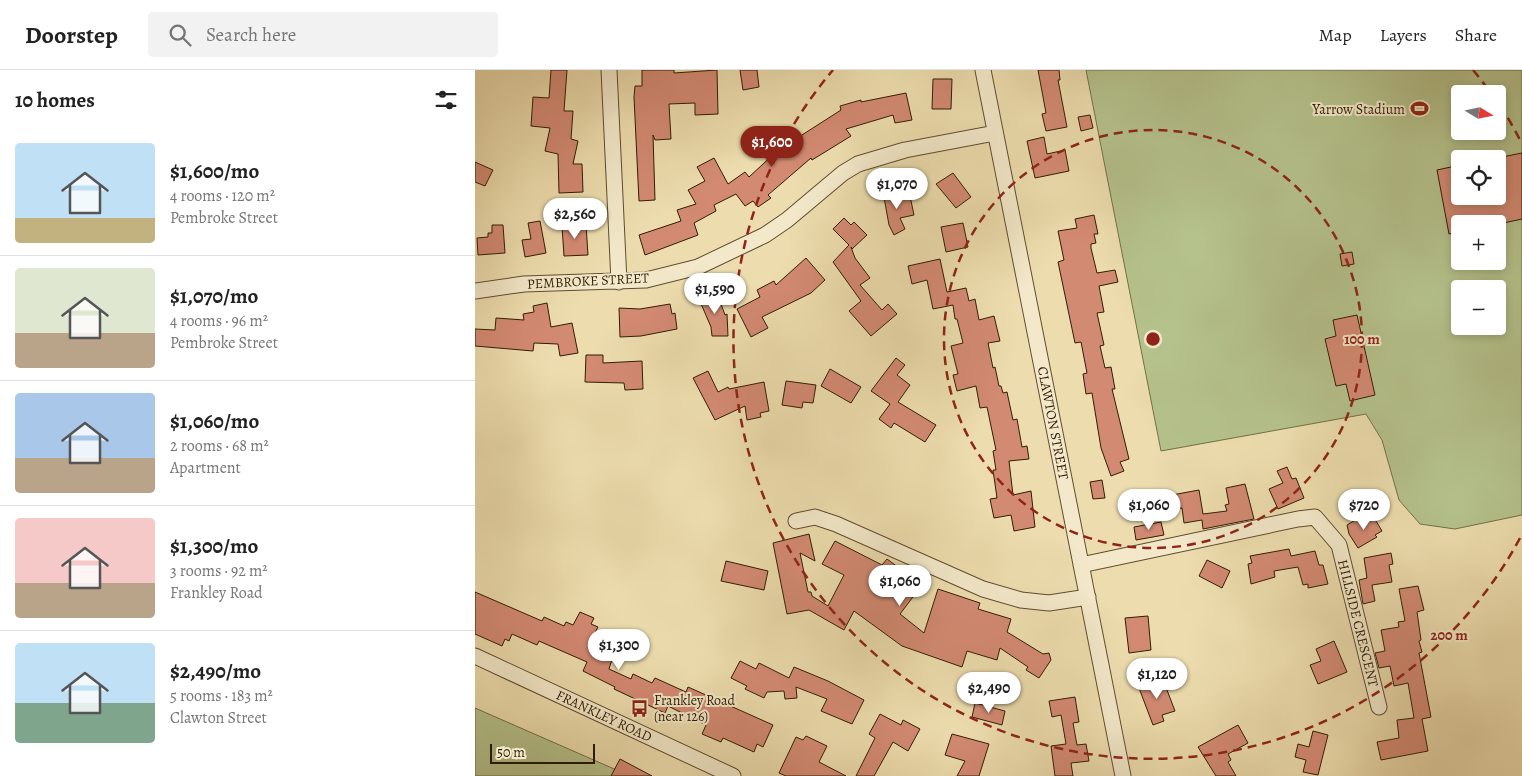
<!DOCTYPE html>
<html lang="en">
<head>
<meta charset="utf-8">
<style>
  :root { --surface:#fff; --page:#f2f2f2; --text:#222; --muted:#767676; --line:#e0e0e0; --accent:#8f2418 }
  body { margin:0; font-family:Alegreya,serif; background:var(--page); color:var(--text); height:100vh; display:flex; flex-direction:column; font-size:19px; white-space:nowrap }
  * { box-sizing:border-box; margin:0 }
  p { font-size:16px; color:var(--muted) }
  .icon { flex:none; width:28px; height:28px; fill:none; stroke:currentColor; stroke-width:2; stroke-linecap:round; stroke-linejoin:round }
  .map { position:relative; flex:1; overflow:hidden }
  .panel { display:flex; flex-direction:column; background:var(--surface); width:475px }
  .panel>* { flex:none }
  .needle { width:32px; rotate:100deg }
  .controls { position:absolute; left:976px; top:15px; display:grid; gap:10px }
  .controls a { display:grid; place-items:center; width:55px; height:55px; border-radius:5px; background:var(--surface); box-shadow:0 2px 8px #0003; font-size:25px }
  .scale { position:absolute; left:15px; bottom:12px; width:105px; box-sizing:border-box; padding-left:5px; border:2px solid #301d05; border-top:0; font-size:14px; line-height:18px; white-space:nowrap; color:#301d05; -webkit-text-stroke:4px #f3e9ca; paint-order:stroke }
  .price { position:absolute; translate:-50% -42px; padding:0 11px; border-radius:18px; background:#fff; color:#222; font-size:16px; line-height:32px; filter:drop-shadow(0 1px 2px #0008) }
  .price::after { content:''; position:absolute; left:50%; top:30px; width:15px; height:11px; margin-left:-8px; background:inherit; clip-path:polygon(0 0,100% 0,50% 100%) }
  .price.selected { background:var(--accent); color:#fff }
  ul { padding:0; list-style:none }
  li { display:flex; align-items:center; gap:15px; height:125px; padding:0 15px }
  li+li { border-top:1px solid var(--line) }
  li span { display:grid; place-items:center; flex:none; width:140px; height:100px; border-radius:5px; color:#555 }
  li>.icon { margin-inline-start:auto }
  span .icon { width:60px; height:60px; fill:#fffc; stroke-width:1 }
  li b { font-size:21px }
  h2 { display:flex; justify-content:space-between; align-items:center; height:60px; padding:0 15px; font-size:21px }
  header { display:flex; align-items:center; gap:30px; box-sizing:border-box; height:70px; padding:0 25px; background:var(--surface); border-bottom:1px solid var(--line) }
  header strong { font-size:24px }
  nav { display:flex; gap:28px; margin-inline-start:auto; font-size:18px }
  .search { width:350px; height:45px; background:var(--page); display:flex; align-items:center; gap:12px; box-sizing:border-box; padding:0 18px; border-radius:5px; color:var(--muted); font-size:19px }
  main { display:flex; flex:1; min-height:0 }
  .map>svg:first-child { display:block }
  .green { fill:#b5c28c; stroke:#727048; fill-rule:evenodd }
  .building { fill:#d38a73; stroke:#301d05 }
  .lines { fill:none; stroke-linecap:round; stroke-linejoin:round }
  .minor-casing { stroke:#5f4d2f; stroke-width:17 }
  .minor { stroke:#f3e9ca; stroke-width:15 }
  .ring { fill:none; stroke:#8f2418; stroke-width:2.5; stroke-dasharray:9 6 }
  .labels { text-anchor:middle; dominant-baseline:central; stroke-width:4; stroke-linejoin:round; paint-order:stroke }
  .poi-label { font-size:14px; fill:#301d05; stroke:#f3e9ca; text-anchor:end }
  .street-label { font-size:14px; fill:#301d05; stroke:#f3e9ca }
  .centre { fill:#8f2418; stroke:#f3e9ca; stroke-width:2.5 }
  .ring-label { font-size:15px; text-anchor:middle; font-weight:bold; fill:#8f2418; stroke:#f3e9ca; stroke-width:4; stroke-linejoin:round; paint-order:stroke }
</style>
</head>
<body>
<header>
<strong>Doorstep</strong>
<div class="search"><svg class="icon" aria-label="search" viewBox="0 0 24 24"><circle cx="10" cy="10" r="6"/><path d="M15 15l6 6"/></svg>Search here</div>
<nav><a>Map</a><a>Layers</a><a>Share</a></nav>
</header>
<main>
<section class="panel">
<h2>10 homes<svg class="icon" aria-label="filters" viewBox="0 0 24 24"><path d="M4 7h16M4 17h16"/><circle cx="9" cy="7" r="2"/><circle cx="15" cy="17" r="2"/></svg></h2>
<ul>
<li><span style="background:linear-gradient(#bfe0f5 75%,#c2b280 0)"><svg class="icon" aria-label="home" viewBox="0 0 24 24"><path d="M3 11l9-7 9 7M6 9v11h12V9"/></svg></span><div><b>$1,600/mo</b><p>4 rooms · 120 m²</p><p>Pembroke Street</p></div></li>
<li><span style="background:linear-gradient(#dfe7d0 65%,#b9a48a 0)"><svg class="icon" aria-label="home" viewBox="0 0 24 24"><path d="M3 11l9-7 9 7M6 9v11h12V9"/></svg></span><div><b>$1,070/mo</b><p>4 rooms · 96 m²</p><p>Pembroke Street</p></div></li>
<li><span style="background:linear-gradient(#a9c7e8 65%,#b9a48a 0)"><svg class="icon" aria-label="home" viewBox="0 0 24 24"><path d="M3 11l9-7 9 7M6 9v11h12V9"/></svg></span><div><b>$1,060/mo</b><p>2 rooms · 68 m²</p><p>Apartment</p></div></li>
<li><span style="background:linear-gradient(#f6c9c9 65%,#b9a48a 0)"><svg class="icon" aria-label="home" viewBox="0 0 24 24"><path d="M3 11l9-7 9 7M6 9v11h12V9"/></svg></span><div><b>$1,300/mo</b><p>3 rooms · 92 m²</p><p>Frankley Road</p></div></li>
<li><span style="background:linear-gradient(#bfe0f5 60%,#7fa58c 0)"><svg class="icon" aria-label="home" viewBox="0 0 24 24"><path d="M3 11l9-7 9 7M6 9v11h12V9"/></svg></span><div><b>$2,490/mo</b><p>5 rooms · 183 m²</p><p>Clawton Street</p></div></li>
</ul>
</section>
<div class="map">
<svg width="1047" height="706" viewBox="0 0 1047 706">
  <rect width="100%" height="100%" fill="#edddae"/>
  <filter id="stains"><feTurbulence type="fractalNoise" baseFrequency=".004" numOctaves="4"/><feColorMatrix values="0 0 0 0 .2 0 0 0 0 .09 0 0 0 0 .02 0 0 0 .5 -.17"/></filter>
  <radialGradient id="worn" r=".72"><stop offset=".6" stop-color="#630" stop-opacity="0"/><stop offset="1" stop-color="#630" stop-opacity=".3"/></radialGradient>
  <path class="green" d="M611,0H1047V445L980,459L945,454L924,430L907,370L891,344L686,381ZM985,24H1022V61H985ZM985,89H1022V126H985ZM985,154H1022V191H985ZM985,219H1022V256H985Z
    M0,638L153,705L154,706H0Z"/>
  <path class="building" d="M76,0H92L89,41H98L96,69L103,71L98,94H107L108,122L84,123L83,84L70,81L75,58L56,56L58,27L74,28Z
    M167,0H199V3L242,0L243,44L220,45V33L194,34L196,69L180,70L178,65L180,130L164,131L159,27L160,16H167Z
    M265,0H282L284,17L268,20Z
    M563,0H584L585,10H583L592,57L571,61L567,44L571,43Z
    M458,9H477L476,39H457Z
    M431,23L437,50L420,53L418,45L371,59L376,66L337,90L336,88L293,125L296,128L283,137L278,131L270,136L261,124L239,135L241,141L219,153L223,165L170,185L164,165L206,151L202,140L221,134L213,120L230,111L222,97L239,88L253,114L270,102L274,107L301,82L294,74L307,63L316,72L366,40L365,36L386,30V32Z
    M615,45L618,58L606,61L603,47Z
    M569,67L572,84L590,80L594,101L560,108L552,71Z
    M1047,83V149L1024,154H985V161L974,164L962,100L985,95V126H1022V88Z
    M0,92L18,100L10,116L0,112Z
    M478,103L496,127L481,138L461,114Z
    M423,119L425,128L435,126L439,145L425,148L430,159L419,165L414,155L408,122Z
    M619,145L623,164H619L621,173L616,174V178L622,203L640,200L643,212L624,216L629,242L622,243L629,275L625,276L630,298L636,297L640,319H637L654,389L645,392L649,401L636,406L626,378L617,323L611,324L608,304L612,303L606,272L600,273L583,192L589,190L583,161L602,158L600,149Z
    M369,148L376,155L379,152L392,165L377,179L376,177L380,188L395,208L385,215L407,240L413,234L422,244L396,266L374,241L386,231L358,192L374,175L358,159Z
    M65,151L71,183L50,187L47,170L56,169L53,153Z
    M488,153L493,177L471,182L466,157Z
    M17,155H28L30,183L3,185L2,168L13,167V163H17Z
    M111,155L113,185L89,186L87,156Z
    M877,182L879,194L867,196L865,184Z
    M331,188L350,210L336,223L287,247L293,258L276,267L262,239L285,227L282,220L299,211L301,215Z
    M465,189L472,222L491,218L494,231L500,229L504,250L519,246L525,271L513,273L518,298L520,297L524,316H526L528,323L532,322L538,350L542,349L547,377L552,376L554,389L534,391L538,425L556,421L560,457L539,461L536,445L519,448L515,429L522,428L518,400H521L518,381L521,380L512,337L505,338L501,316L482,321L478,305L483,304L476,276L488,273L482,249H480L478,235L458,239L452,210L437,214L433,196Z
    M242,223L250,245L252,244L253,266H237L236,257L224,229Z
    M72,233L76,257L97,253L103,283L85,286L83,274L59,273L58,281L0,276V259L20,260L21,248L49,250L48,244L59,242L58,236Z
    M195,234L197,244L200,243L202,259L166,266L145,267L144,238L165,239Z
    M882,245L900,325L875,331L871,314L861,316L850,269L861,266L858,250Z
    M111,285H128V293L167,291L168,319L150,320L149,313L110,312Z
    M421,288L430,295L422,305L435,315L423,332L461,355L450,372L419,353L416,358L404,349L415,334L396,321Z
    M355,299L386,317L376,333L346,316Z
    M233,301L243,322L253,317L254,319L289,312L294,341L285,343L286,347L272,350L270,336L240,350L218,308Z
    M311,311L341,315L338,333L328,332L327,338L307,335Z
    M812,397L817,409L821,408L829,428L803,439L794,419L808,413L802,401Z
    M627,410L630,428L618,429L615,412Z
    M770,414L779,449L728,459L727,450L709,453L707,438L700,439L697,425L724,420L728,444L752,441L750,435L754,434L751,418Z
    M887,446L890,451L898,446L907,461L900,465L902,467L883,478L874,464L872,455Z
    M686,452L689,465L661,470L659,457Z
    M334,464L340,491L325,483L333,522H336L337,526L353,536L369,505L347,494L360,471L407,495L412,489L447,515L425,544L449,563L463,519L505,533L503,539L536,549L532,562L568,584L574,583L576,590L564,608L551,600L553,597L525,578L522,590L492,581L487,597L427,576L379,541L369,560L334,540L312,544L298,473Z
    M814,479L816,486L840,481L844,495H848L853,514L833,518V514L828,515L823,497L799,501L800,507L776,514L773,494L777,493L775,486Z
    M916,483L918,494L914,495L917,512L897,515L900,531L888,534L884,510L892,508L889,488Z
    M732,490L755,501L747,518L724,506Z
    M251,491L293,501L289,520L246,511Z
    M943,516L949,540L942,542L946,570L944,571L947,582L944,583L956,647L947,649L953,681L906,690L902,672L924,668L922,650L939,648L933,613L919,616L915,596L904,598L900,583L910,581L906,560L924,557L923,552L930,551L924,519Z
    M0,522L67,551L69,547L89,556L91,552L98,555L105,542L119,548L116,554L123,557L118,566L134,573L131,579L139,583L134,599L156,609L158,604L177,613L180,608L211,622L213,617L298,655L288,677L282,674L279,682L248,668L246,672L227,664L231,655L193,636L190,643L139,619L140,617L108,601L112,592L73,575L64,571L62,575L37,564L34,571L30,569L27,576L0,564Z
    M673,546L676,580L654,583L650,548Z
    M859,571L872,602L843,614L835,595L846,591L841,579Z
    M265,591L281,599L284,593L314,608L319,597L353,611L389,630L377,654L346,641L352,629L321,617L322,628L310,629L309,621L292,622L289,628L270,619L272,616L256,608Z
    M692,608L696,619L692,620L700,641L687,645L689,651L678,655L664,618Z
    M600,627L604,652L598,653L602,675L611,674L614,691L596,693L598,706H580L576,676L591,674L586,645L577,647L574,631Z
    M500,633L530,641L527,655L497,647Z
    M405,644L426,655L428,650L445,659L433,681L418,672L399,706H381L400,668L394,664Z
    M763,655L773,673L753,684L756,690L753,692L761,706H741L723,677Z
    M838,661L853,665L843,705L828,702L831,690L820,687L823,674L834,677Z
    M477,664L514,674L504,706H482L490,691L470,685Z
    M331,666L352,676L344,692L371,706H311L304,703L321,667L328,670Z
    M145,689L177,706H136Z"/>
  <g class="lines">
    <defs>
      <path id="minor" d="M134,0L144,212
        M508,0L648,706
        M0,221L49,214L171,210L223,197L290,165L312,150L368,103L383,94L430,80L520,63
        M321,451L340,447L361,454L508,519L546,530L574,533L613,527
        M606,495L823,449L840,447L864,475L904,637
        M0,586L258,706"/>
    </defs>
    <use href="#minor" class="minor-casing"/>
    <use href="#minor" class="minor"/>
  </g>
  <g class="ring">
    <circle cx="678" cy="269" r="209"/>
    <path d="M1045 468A418 418 0 1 1 358 0M998 0A418 418 0 0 1 1016 23M1025 35A418 418 0 0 1 1045 70"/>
  </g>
  <defs>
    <symbol id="stadium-bare" viewBox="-9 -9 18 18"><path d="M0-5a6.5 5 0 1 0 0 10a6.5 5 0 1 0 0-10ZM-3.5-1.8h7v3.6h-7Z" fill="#8f2418" stroke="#f3e9ca" stroke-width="2.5" paint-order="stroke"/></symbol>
    <symbol id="bus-bare" viewBox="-9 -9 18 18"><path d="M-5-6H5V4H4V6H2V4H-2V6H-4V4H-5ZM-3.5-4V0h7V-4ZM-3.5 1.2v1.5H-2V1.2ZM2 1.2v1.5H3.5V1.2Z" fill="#8f2418" stroke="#f3e9ca" stroke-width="2.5" paint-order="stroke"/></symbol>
  </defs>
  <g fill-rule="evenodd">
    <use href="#stadium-bare" x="932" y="26" width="25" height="25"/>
    <use href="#bus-bare" x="152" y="626" width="25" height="25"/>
  </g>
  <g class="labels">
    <g class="poi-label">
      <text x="930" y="39">Yarrow Stadium</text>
      <text x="179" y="630" text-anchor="start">Frankley Road<tspan x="179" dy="16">(near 126)</tspan></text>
    </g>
    <g class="street-label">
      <text transform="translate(113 211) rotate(-3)">PEMBROKE STREET</text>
      <text transform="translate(578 353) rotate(79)">CLAWTON STREET</text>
      <text transform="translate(883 553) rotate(76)">HILLSIDE CRESCENT</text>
      <text transform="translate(129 646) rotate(25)">FRANKLEY ROAD</text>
    </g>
  </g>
  <circle cx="678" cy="269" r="8" class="centre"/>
  <g class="ring-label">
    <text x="887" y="274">100 m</text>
    <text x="974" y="570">200 m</text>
  </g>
  <rect width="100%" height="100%" filter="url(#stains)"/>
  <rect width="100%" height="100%" fill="url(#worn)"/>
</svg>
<div class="controls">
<a><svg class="needle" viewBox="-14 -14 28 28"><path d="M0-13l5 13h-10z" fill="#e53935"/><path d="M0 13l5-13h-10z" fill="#767676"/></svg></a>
<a><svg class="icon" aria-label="locate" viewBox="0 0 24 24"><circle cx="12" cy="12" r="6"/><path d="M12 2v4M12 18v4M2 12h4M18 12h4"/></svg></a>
<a>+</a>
<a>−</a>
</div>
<div class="scale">50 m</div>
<b class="price selected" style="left:297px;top:98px">$1,600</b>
<b class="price" style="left:422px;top:140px">$1,070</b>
<b class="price" style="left:100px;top:170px">$2,560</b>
<b class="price" style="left:240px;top:245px">$1,590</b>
<b class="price" style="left:674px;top:461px">$1,060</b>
<b class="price" style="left:889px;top:461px">$720</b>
<b class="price" style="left:425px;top:537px">$1,060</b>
<b class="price" style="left:144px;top:601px">$1,300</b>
<b class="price" style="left:682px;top:630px">$1,120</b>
<b class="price" style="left:514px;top:644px">$2,490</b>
</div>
</main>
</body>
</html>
